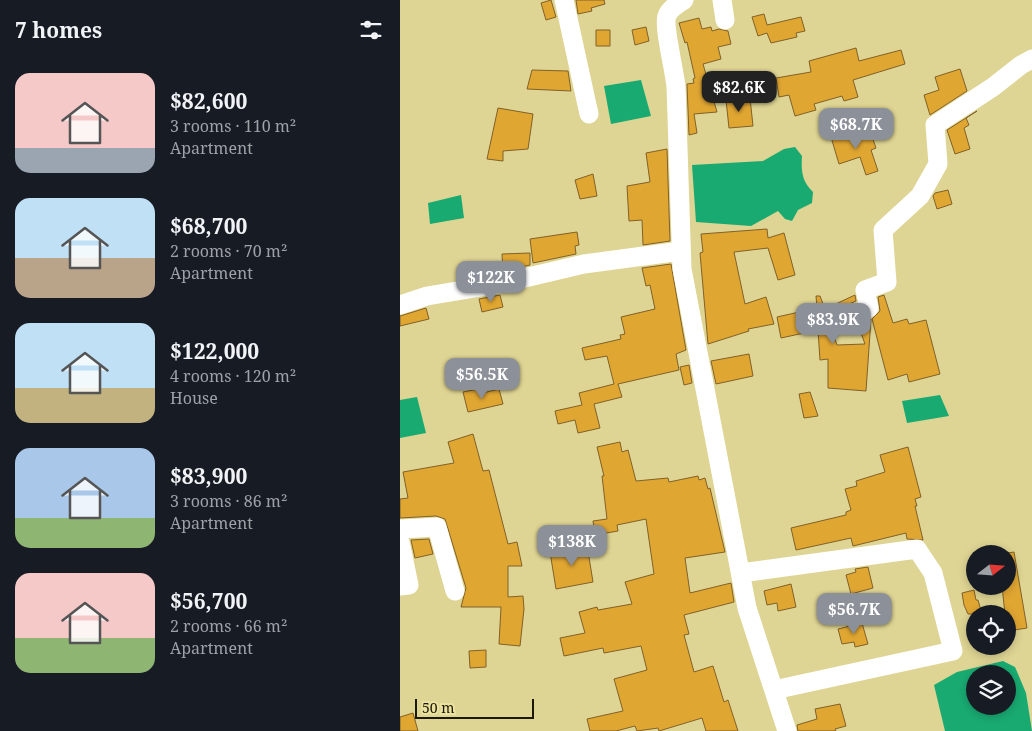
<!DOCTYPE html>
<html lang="en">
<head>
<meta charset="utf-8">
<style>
  :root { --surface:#171b24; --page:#242831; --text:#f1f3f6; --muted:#9ea1a6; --accent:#8c9099 }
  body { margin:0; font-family:"Noto Serif",serif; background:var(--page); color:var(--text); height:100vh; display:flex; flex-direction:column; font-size:19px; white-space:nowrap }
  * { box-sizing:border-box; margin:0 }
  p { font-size:16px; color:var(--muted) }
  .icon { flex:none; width:28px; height:28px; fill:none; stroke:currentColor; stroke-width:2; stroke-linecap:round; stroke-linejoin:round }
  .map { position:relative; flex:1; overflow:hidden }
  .panel { display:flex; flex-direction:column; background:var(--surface); width:400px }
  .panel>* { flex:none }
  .needle { width:32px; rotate:73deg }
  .buttons { position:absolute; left:566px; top:545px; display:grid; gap:10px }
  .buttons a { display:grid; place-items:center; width:50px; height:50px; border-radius:50%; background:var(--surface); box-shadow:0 2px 8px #0003; font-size:25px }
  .scale { position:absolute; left:15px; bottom:12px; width:119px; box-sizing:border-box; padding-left:5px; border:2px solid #1c1801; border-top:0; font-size:14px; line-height:18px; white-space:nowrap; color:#1c1801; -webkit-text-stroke:4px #ebe1a0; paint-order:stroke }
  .price { position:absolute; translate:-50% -42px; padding:0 11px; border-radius:10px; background:var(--accent); color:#fff; font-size:16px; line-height:32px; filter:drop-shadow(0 1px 2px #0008) }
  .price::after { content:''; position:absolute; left:50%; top:30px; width:15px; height:11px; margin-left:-8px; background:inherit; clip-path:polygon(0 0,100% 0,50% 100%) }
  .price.current { background:#222; color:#fff }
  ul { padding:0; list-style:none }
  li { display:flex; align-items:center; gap:15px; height:125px; padding:0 15px }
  li span { display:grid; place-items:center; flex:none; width:140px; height:100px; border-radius:15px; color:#555 }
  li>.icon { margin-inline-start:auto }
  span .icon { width:60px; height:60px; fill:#fffc; stroke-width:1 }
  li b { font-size:21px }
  h2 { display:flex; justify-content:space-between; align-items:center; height:60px; padding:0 15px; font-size:21px }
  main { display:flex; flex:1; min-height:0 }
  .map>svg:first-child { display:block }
  .water { fill:#19aa72; fill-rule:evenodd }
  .building { fill:#e0a632; stroke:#806128 }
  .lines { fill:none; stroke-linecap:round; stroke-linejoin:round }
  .street { stroke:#fff; stroke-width:19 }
</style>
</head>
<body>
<main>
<section class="panel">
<h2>7 homes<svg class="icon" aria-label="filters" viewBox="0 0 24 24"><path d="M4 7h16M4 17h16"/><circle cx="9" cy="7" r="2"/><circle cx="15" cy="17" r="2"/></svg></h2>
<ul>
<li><span style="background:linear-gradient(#f6c9c9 75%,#9aa5b1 0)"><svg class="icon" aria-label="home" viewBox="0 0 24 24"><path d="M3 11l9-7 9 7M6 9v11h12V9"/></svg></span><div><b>$82,600</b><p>3 rooms · 110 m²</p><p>Apartment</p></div></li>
<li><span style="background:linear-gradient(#bfe0f5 60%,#b9a48a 0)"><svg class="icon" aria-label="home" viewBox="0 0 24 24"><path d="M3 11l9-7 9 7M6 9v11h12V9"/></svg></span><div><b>$68,700</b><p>2 rooms · 70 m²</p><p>Apartment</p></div></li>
<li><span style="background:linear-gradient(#bfe0f5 65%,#c2b280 0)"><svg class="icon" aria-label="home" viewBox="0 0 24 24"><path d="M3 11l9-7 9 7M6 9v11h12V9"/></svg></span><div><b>$122,000</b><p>4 rooms · 120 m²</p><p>House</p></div></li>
<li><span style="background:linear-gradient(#a9c7e8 70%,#8fb573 0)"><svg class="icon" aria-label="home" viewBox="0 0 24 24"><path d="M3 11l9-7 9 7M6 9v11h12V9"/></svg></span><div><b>$83,900</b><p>3 rooms · 86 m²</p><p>Apartment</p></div></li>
<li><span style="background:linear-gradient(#f6c9c9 65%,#8fb573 0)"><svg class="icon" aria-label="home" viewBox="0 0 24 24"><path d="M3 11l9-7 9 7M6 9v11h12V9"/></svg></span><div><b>$56,700</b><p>2 rooms · 66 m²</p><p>Apartment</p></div></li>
</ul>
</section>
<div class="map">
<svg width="632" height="731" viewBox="0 0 632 731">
  <rect width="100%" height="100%" fill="#ded493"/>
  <path class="water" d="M241,80L251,116L211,124L204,86Z
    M395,147L402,156C401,171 402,182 413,192L412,203L398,210L392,221L385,219L378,211L351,226L296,222L292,165L363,161L384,149Z
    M61,195L64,218L30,224L28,203Z
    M540,395L549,416L507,423L502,401Z
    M17,397L26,433L0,438V400Z
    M603,661L615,667L626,693L632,731H545L534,685L557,672ZM575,674H608V706H575Z"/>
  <path class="building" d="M151,0L156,17L146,20L141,3Z
    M176,0H204L205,4L191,8L192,11L178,14Z
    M364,14L367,25L401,17L405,31L396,33L397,37L371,43L367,33L358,36L352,17Z
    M299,18L302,29L311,27L312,31L319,29L328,31L331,44L318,47L321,59L303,64L317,112L294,114L297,133L289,135L287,84L294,83L293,79L295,78L287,42L285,43L279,23Z
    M246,27L249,41L235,45L232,30Z
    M196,30H210V46H196Z
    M456,48L459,61L501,50L505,64L453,80L458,97L444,101L442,96L414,104L416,110L395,116L389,95L379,97L376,78L411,72L409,61Z
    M560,69L567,91L530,115L524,95L539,90L535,77Z
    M132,70L168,71L171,91L127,89Z
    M350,98L353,126L329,128L326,100Z
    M98,108L133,114L128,149L103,151V161L87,159Z
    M577,111L566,118L569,125L564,128L570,149L555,154L547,130Z
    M470,131L476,148L471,150L478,171L466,175L460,157L439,164L431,137L442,133L444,139Z
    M267,149L270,241L243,245L242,220L229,221L227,186L250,182L246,153Z
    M193,174L197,196L180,199L175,180Z
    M548,190L552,204L537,209L533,196L535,193Z
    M367,229L368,238L384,233L395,275L378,280L368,248L334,252L345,304L366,297L374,324L348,329L349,331L308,344L300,253L303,252L301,234Z
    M177,232L179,245L175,246L176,254L133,263L130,239Z
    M130,253V265L103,271L102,254Z
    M271,264L286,350L276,354L279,370L218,384L222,397L194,404L200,428L178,433L175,420L158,424L155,411L182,405L179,393L214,384L207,356L185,360L182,348L221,339L220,335L225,334L221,317L255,309L250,285L246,286L242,268Z
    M100,295L103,307L82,312L79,299Z
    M455,295L456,301L438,309L434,313L432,320L429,322L437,345L465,344L458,325L471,319L466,391L428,388V359L420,360L418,330L381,338L377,317L417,308L416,296H420L425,309Z
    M484,295L493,323L507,319L509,324L526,320L540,374L509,382L507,374L488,380L472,319L480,311L478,297Z
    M26,308L29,319L0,326V316Z
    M349,354L353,376L316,384L311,361Z
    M289,365L292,383L284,385L280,367Z
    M78,389L79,394L99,389L103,404L68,412L63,392Z
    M410,392L418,416L404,418L399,394Z
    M73,434L83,471L89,470L108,544L117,542L122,566H108V597L123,596L124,609L120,646L99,644L101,607H61L66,588L45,519L36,516L0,518V499L8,498L3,472L54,463L48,442Z
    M220,442L222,452L228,450L236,481L268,478L269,482L298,476L299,480L305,478L308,489L310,488L325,552L285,558L290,593L331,583L334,602L284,615L289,634L284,635L294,672L313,666L324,702L328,700L338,731H306L302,718L259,731L258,728L237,731L235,726L216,731H190L187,719L223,711L214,679L247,670L241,646L204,653L203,648L164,656L160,638L185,633L179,612L197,607L198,610L232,604L225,582L254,574L246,519L217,525L218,531L195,535L193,521L207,519L202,476H204L197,447Z
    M508,447L521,497L515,499L517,506H515L523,540L507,539L506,533L453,546L451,538L396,550L391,528L446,515V512L451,510L445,489L457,486L456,481L485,472L480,455Z
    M29,539L33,554L15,558L11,540Z
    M187,545L193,582L156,589L150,552Z
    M614,552L627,628L608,631V614H605L602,586H608V553Z
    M468,567L473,588L451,594L446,575L456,572L455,569Z
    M391,584L396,607L378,611L377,603L367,605L364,591Z
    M574,590L576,600H578L582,614H568L564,605L562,593Z
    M462,623L468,644L455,647L454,642L442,644L438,629Z
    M86,650V667L70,668L69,651Z
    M440,704L446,726L435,729L436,731H398L397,725L417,719L415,709Z
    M13,713L18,731H0V717Z"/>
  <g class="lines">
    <path class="street" d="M164,0L189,114
      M284,0C278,4 269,9 267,16C263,25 275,73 276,87L282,269L347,608L387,731
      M322,0L325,20
      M0,305L27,296L99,284L184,264L281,251
      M443,319L469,308L465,290L487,282L483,230L520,196L538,164L535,125L593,87L621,65L632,59
      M0,529L37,527L55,591
      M0,542L9,585L0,586
      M341,573L517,549L533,573L553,651L374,690"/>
  </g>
</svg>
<div class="buttons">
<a><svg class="needle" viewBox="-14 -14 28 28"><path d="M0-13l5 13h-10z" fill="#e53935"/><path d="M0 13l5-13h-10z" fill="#9ea1a6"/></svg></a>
<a><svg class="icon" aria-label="locate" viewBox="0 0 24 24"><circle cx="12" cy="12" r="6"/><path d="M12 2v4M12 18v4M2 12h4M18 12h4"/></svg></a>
<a><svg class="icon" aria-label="layers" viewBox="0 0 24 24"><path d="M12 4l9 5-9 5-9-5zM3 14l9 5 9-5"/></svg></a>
</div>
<div class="scale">50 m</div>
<b class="price current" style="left:339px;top:113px">$82.6K</b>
<b class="price" style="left:456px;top:150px">$68.7K</b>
<b class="price" style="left:91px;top:303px">$122K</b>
<b class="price" style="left:433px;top:345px">$83.9K</b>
<b class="price" style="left:82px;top:400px">$56.5K</b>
<b class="price" style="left:172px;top:567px">$138K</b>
<b class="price" style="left:454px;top:635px">$56.7K</b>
</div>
</main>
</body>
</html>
